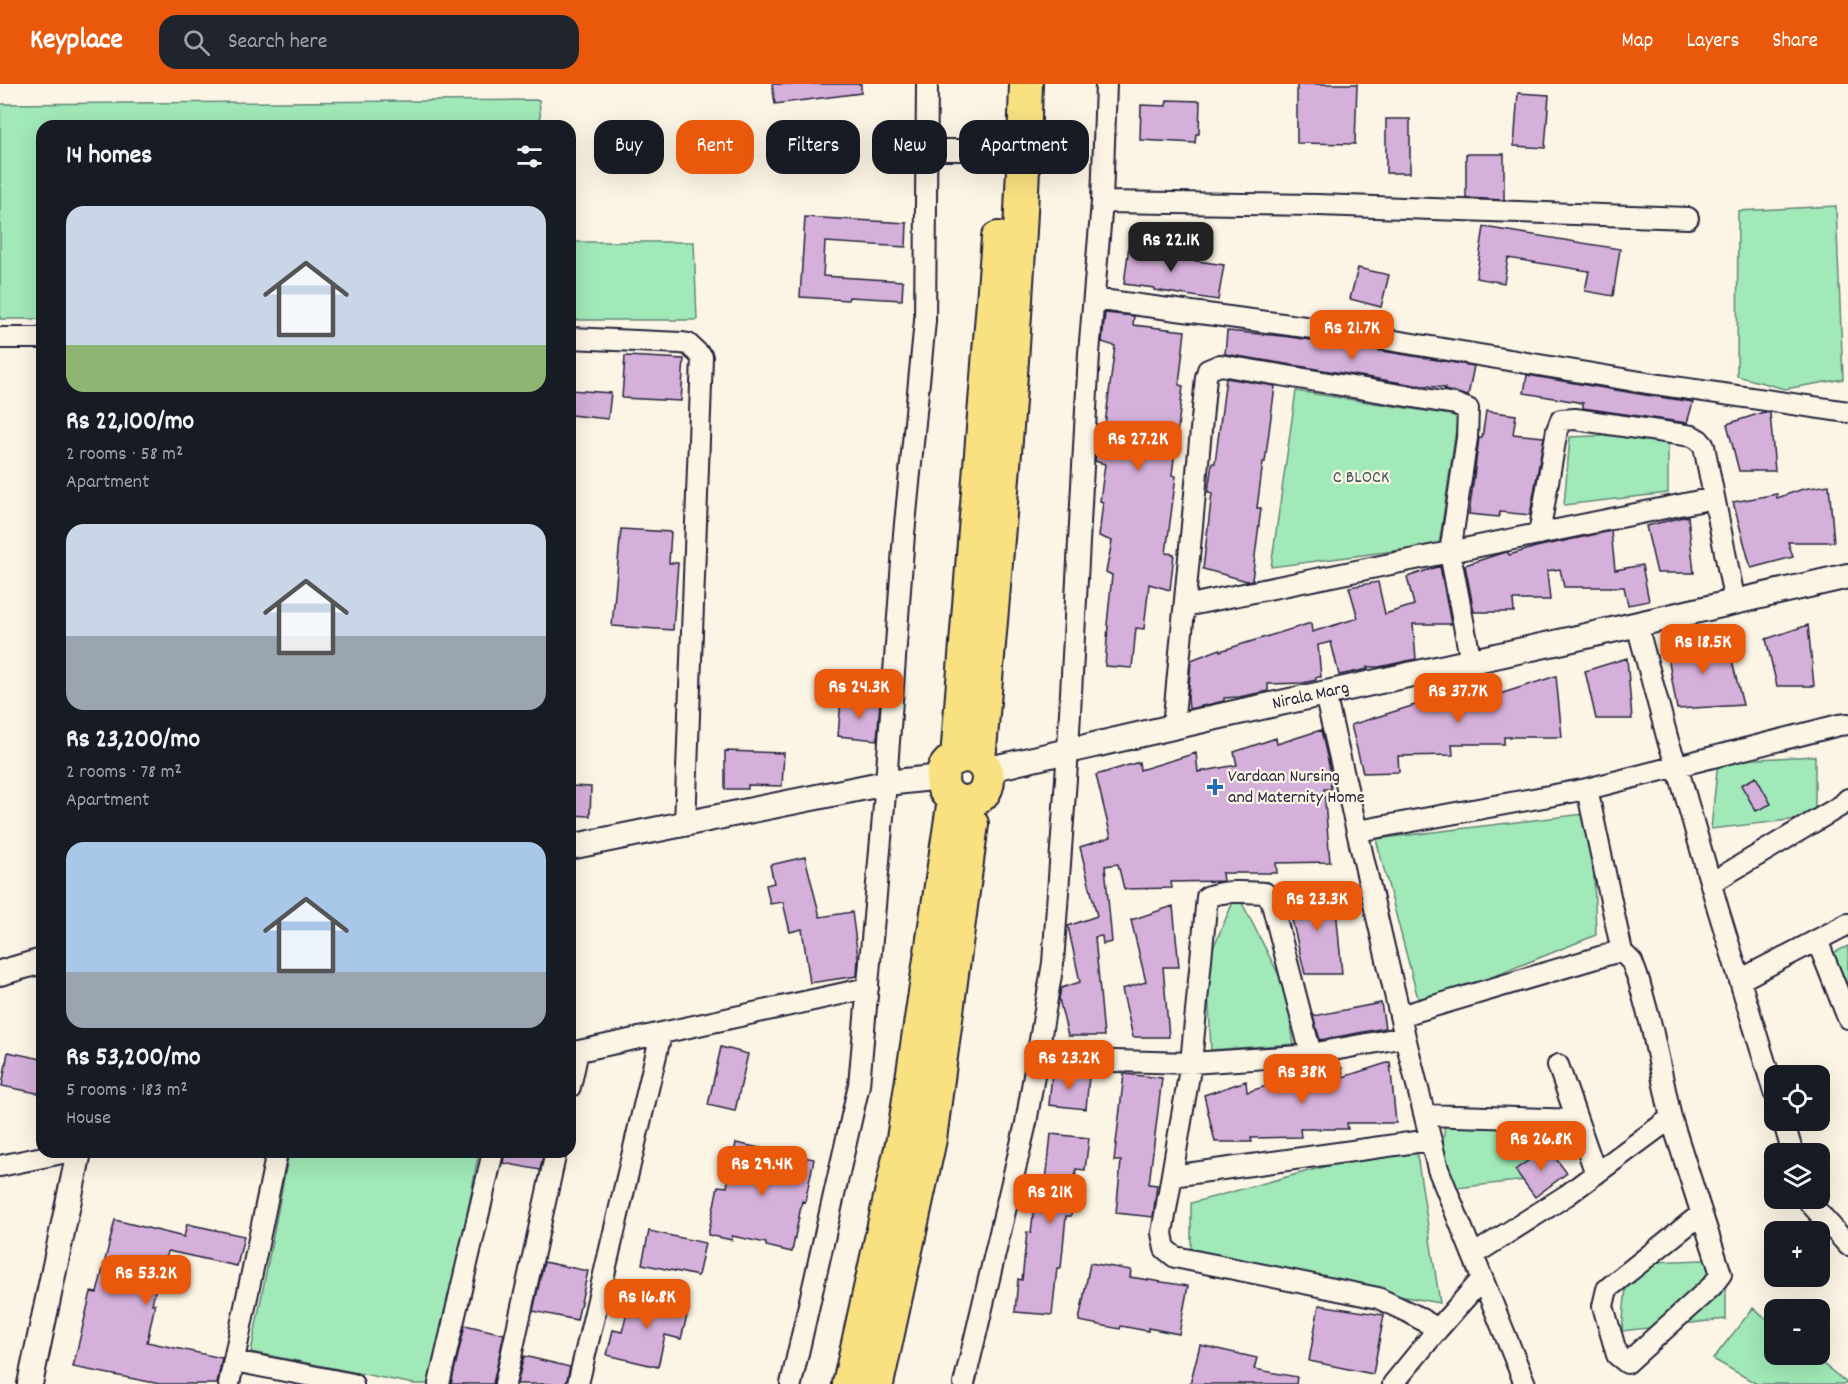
<!DOCTYPE html>
<html lang="en">
<head>
<meta charset="utf-8">
<style>
  :root { --surface:#171b24; --page:#20242c; --text:#f1f3f6; --muted:#9ea1a6; --accent:#ea580c }
  body { margin:0; font-family:Dekko,sans-serif; background:var(--page); color:var(--text); height:100vh; display:flex; flex-direction:column; font-size:22px; white-space:nowrap }
  * { box-sizing:border-box; margin:0 }
  p { font-size:20px; color:var(--muted) }
  .icon { flex:none; width:33px; height:33px; fill:none; stroke:currentColor; stroke-width:2; stroke-linecap:round; stroke-linejoin:round }
  .map { position:relative; flex:1; overflow:hidden }
  .panel { position:absolute; left:36px; top:36px; width:540px; height:1038px; display:flex; flex-direction:column; background:var(--surface); border-radius:18px; box-shadow:0 6px 24px #0002 }
  .panel>* { flex:none }
  .hud { position:absolute; left:594px; top:36px; width:570px; height:54px; display:flex; gap:12px }
  .tools { position:absolute; left:1764px; top:981px; display:grid; gap:12px }
  .tools a { display:grid; place-items:center; width:66px; height:66px; border-radius:12px; background:var(--surface); box-shadow:0 6px 24px #0002; font-size:30px }
  .price { position:absolute; translate:-50% -51px; padding:0 14px; border-radius:12px; background:var(--accent); color:#fff; font-size:20px; line-height:39px; filter:drop-shadow(0 2px 3px #0008) }
  .price::after { content:''; position:absolute; left:50%; top:36px; width:18px; height:14px; margin-left:-9px; background:inherit; clip-path:polygon(0 0,100% 0,50% 100%) }
  .price.on { background:#222; color:#fff }
  ul { padding:0; list-style:none }
  li { display:grid; align-content:center; gap:12px; height:318px; padding:0 30px }
  li span { display:grid; place-items:center; height:186px; border-radius:18px; color:#555 }
  li>.icon { margin-inline-start:auto }
  span .icon { width:108px; height:108px; fill:#fffc; stroke-width:1 }
  li b { font-size:26px }
  h2 { display:flex; justify-content:space-between; align-items:center; height:72px; padding:0 30px; font-size:26px }
  .chip { padding:0 21px; border-radius:18px; background:var(--surface); box-shadow:0 6px 24px #0002; font-size:21px; line-height:54px }
  .chip.on { background:var(--accent); color:#fff }
  header { display:flex; align-items:center; gap:36px; box-sizing:border-box; height:84px; padding:0 30px; background:var(--accent); color:#fff }
  header strong { font-size:28px }
  nav { display:flex; gap:33px; margin-inline-start:auto; font-size:21px }
  .search { width:420px; height:54px; background:var(--page); display:flex; align-items:center; gap:15px; box-sizing:border-box; padding:0 21px; border-radius:18px; color:var(--muted); font-size:22px }
  .map>svg:first-child { display:block }
  .green { fill:#a1e9b8; stroke:#62867a; stroke-width:1.5 }
  .building { fill:#d5b0da; stroke:#22223b; stroke-width:1.5 }
  .lines { fill:none; stroke-linecap:round; stroke-linejoin:round }
  .minor-casing { stroke:#22223b; stroke-width:24 }
  .tertiary-casing { stroke:#22223b; stroke-width:28 }
  .trunk-casing { stroke:#22223b; stroke-width:36 }
  .minor { stroke:#fcf5e5; stroke-width:20 }
  .tertiary { stroke:#fcf5e5; stroke-width:24 }
  .trunk { stroke:#f9e181; stroke-width:32 }
  .poi-dot { fill:#1f6fb2; stroke:#fcf5e5; stroke-width:2 }
  .labels { text-anchor:middle; dominant-baseline:central; stroke-width:4.5; stroke-linejoin:round; paint-order:stroke }
  .park-label { font-size:18px; fill:#42545a; stroke:#fcf5e5 }
  .street-label { font-size:18px; fill:#22223b; stroke:#fcf5e5 }
  .poi-label { font-size:18px; fill:#22223b; stroke:#fcf5e5; text-anchor:start }
</style>
</head>
<body>
<header>
<strong>Keyplace</strong>
<div class="search"><svg class="icon" aria-label="search" viewBox="0 0 24 24"><circle cx="10" cy="10" r="6"/><path d="M15 15l6 6"/></svg>Search here</div>
<nav><a>Map</a><a>Layers</a><a>Share</a></nav>
</header>
<div class="map">
<svg width="1848" height="1300" viewBox="0 0 1848 1300">
  <rect width="100%" height="100%" fill="#fcf5e5"/>
  <filter id="ink" filterUnits="userSpaceOnUse"><feTurbulence type="fractalNoise" baseFrequency=".0167" numOctaves="2"/><feDisplacementMap in="SourceGraphic" scale="12" xChannelSelector="R" yChannelSelector="G"/><feConvolveMatrix kernelMatrix="1 2 1 2 8 2 1 2 1" color-interpolation-filters="sRGB"/></filter>
  <g filter="url(#ink)">
    <path class="green" d="M539,16L541,42H42V235H0V20Z
      M1836,122L1843,295L1785,305L1737,292L1738,127Z
      M570,158H694L697,236H570Z
      M1296,307L1458,332L1439,461L1271,483Z
      M1668,349V409L1564,421L1570,353Z
      M1815,672V733L1711,745L1718,677Z
      M1592,729L1596,851L1420,922L1376,755Z
      M1237,809L1284,901L1294,960L1211,966L1207,878Z
      M1848,862V903L1833,869Z
      M1543,1033V1094L1439,1106L1445,1038Z
      M1415,1058L1440,1219L1191,1176V1119Z
      M289,1068H479L435,1300H414L251,1268Z
      M1726,1175V1235L1622,1247L1628,1179Z
      M1753,1224L1774,1241V1270L1812,1271L1848,1300H1757L1713,1275Z"/>
    <path class="building" d="M772,0H861V9L775,20Z
      M1297,0H1357L1355,60L1297,59Z
      M1518,9L1549,11L1545,64L1514,62Z
      M1167,16L1200,17L1199,50H1196L1195,59L1140,56L1141,21L1166,22Z
      M1386,35H1410V89H1386Z
      M1466,70H1504V116L1466,114Z
      M805,133L907,139L906,163L825,158L823,192L903,197L902,216L849,213L848,216L800,213Z
      M1484,143L1620,165L1613,212L1585,207L1589,187L1508,174L1504,199L1476,194Z
      M1130,154L1153,156L1151,170L1224,181L1218,216L1154,206V204L1124,200Z
      M1358,184L1389,191L1381,223L1350,215Z
      M1105,229L1134,232L1133,241L1185,247L1179,301L1183,302L1172,391L1176,392L1166,469L1174,470L1170,506L1149,500L1144,545L1136,544L1132,584L1105,582L1108,542L1107,541L1112,491L1106,488L1112,457L1099,452L1103,418L1100,417L1105,380L1095,377L1099,347L1104,348L1115,262L1102,258Z
      M1227,247L1282,252L1333,259L1474,282L1468,312L1444,306L1445,304L1415,301L1225,270Z
      M625,272L684,275L681,317L622,314Z
      M1527,291L1645,311L1693,318L1687,339L1583,324V319L1524,309Z
      M1226,294L1275,302L1265,378H1263L1257,424H1261L1252,496L1247,497L1203,485L1212,409L1208,408L1212,379H1215Z
      M570,306L611,309L608,335L570,331Z
      M1486,327L1516,331L1513,350L1544,353L1530,431L1500,428L1499,433L1469,430L1479,354H1482Z
      M1764,328L1770,329L1775,387H1739L1727,340Z
      M1829,401L1834,458H1788L1793,473L1751,484L1733,418L1777,410V414L1803,405Z
      M1688,432L1694,489H1657L1646,442Z
      M621,445L671,448L669,479H678L673,546L612,542Z
      M1611,447L1615,486L1642,481L1649,517L1628,521L1624,503H1564L1560,485L1547,487L1550,516H1513L1514,528H1474L1465,481L1499,470L1508,468L1509,471L1536,463Z
      M1440,482L1451,540H1413L1416,575L1379,583H1367L1368,585L1339,591L1331,558L1318,561L1321,593H1316V596L1303,599L1268,600V607L1239,613L1224,614V617L1189,625L1188,615L1191,576L1220,565V567L1311,539L1312,548L1358,534L1349,503L1378,498L1385,530L1414,521L1407,493Z
      M1808,541L1814,602H1777L1766,555Z
      M1727,557L1743,621L1677,625L1666,561Z
      M1627,574L1632,635H1596L1585,587Z
      M1556,592L1562,653H1504V660H1452L1453,671L1398,672L1399,688L1363,689L1351,641L1447,611L1448,615L1499,599L1500,610Z
      M841,616L880,619L877,656L838,652Z
      M1321,646L1329,681L1331,705H1324L1330,778L1276,779L1277,789H1222L1223,797L1171,798L1172,804L1124,805L1118,780L1105,782L1112,858L1103,860L1102,852L1095,853L1104,952H1068L1059,915L1061,904L1080,898L1068,842L1097,832L1080,763L1111,753L1096,691L1139,678L1140,686L1196,669L1198,688L1237,681L1234,668L1276,654L1277,660Z
      M725,667L784,669L782,702L748,701V705H725Z
      M1756,693L1771,720L1756,727L1741,701Z
      M570,702L591,703L590,732L570,731Z
      M805,773L820,833L852,828L858,873L857,892L810,899L802,845L790,848L783,818L770,820L766,801L774,799L770,781Z
      M1331,804L1336,825L1342,890H1305L1287,815Z
      M1173,822L1179,883H1163L1169,953H1133L1122,905L1146,898L1131,836Z
      M1381,919L1385,944L1320,956L1313,932Z
      M721,963L748,970L735,1027L708,1021Z
      M8,968L42,975V1010L2,1002Z
      M1390,978L1396,1039H1347L1348,1045H1300L1301,1053L1251,1054L1252,1058H1215L1204,1011L1246,997L1247,1008L1296,993V999L1342,984L1343,993Z
      M1052,989L1089,992L1086,1025L1049,1021Z
      M1124,990L1162,994L1149,1100L1157,1101L1153,1133L1116,1129L1121,1077H1114Z
      M1051,1050L1089,1054L1085,1086L1076,1085L1071,1132H1066L1061,1184H1057L1052,1231L1015,1228L1018,1195L1022,1196L1027,1148L1031,1149L1037,1096L1046,1097Z
      M736,1059L814,1075L805,1118L802,1117L792,1168L766,1162V1159L732,1152V1156L708,1151L718,1102L727,1103Z
      M1547,1063L1567,1089L1535,1113L1515,1086Z
      M505,1068H544L540,1086L503,1079Z
      M115,1136L184,1153L187,1140L244,1152L237,1182L168,1167L163,1186L160,1185L152,1220H155L147,1258L222,1274L217,1300H160L73,1283L91,1208L97,1209Z
      M649,1147L705,1159L698,1192L642,1180Z
      M544,1178L588,1187L577,1236L533,1227Z
      M1090,1179L1131,1186L1130,1193L1188,1202L1179,1250L1148,1244V1247L1121,1242L1120,1245L1079,1237Z
      M632,1209L689,1224L681,1255L665,1251L658,1283L607,1271L613,1246L622,1248Z
      M1319,1221L1384,1231L1373,1290L1309,1277Z
      M465,1241L504,1250L493,1300H451Z
      M1200,1261L1257,1274L1254,1285L1297,1293L1296,1300H1190Z
      M524,1272L570,1283L566,1300H517Z"/>
    <g class="lines">
      <defs>
        <path id="minor" d="M927,66H1024
          M1102,118L1318,121L1688,134
          M1094,215L1335,247L1647,299L1848,328
          M0,254H42
          M570,254L681,259L688,260L702,273L685,741
          M1539,450L1557,346L1561,336L1575,335L1692,352L1699,356L1704,362L1735,519
          M1185,522L1714,414
          M1637,541L1669,660L1677,682L1718,825L1774,1008
          M1325,610L1405,953L1438,1085L1525,1300
          M1173,643L1206,293L1208,286L1220,281L1455,320L1468,325L1467,354L1450,469L1471,578
          M1587,705L1622,868
          M1358,747L1587,705L1839,641L1848,640
          M1711,799L1842,721L1848,715
          M1817,856L1848,934
          M1740,896L1848,840
          M1400,932L1613,869L1622,868L1632,878L1639,897L1652,945L1671,1034L1721,1190L1712,1202L1627,1279L1617,1271L1603,1222L1607,1205L1701,1130
          M570,969L868,904
          M1311,970L1271,816L1265,809C1247,808 1224,806 1207,813L1191,979L1162,1149L1165,1165L1175,1173L1378,1214L1412,1230L1438,1245
          M1037,975L1191,979L1300,972L1405,953
          M1558,981L1596,1090
          M570,1003L578,967
          M1425,1031L1577,1036
          M1783,1036L1793,1070
          M0,1082L67,1068
          M1172,1092L1431,1056
          M1809,1114L1810,1119L1848,1161
          M1473,1171L1567,1111L1671,1034
          M234,1277L353,1300
          M229,1300L277,1068
          M439,1300L493,1068
          M505,1300L556,1068
          M578,1300L661,950
          M791,1300L859,1001L886,699L904,450L925,237L927,0
          M964,1300L1026,1039L1053,879L1068,666L1089,269L1102,118L1106,0
          M1393,1300L1438,1245L1482,1195"/>
        <g id="tertiary">
          <path id="s1" d="M985,686L1225,631L1564,557L1848,492"/>
          <path d="M570,763L886,699L942,693"/>
          <path d="M0,889L42,877"/>
          <path d="M30,1300L79,1068"/>
        </g>
        <path id="trunk" d="M942 695a23 23 0 1 1 46 0a23 23 0 1 1-46 0Z
          M957,674L998,154
          M979,677C998,452 1020,226 1026,0
          M849,1300L903,1055L954,715
          M877,1300L930,1055L972,740"/>
      </defs>
      <use href="#minor" class="minor-casing"/>
      <use href="#tertiary" class="tertiary-casing"/>
      <use href="#trunk" class="trunk-casing"/>
      <use href="#minor" class="minor"/>
      <use href="#tertiary" class="tertiary"/>
      <use href="#trunk" class="trunk"/>
    </g>
  </g>
  <path class="poi-dot" d="M1212 694h6v6h6v6h-6v6h-6v-6h-6v-6h6z"/>
  <g class="labels">
    <g class="park-label">
      <text x="1361" y="394">C BLOCK</text>
    </g>
    <g class="street-label">
      <text stroke="none"><textPath href="#s1" startOffset="334">Nirala Marg</textPath></text>
    </g>
    <g class="poi-label">
      <text x="1228" y="693">Vardaan Nursing<tspan x="1228" dy="21">and Maternity Home</tspan></text>
    </g>
  </g>
</svg>
<div class="tools">
<a><svg class="icon" aria-label="locate" viewBox="0 0 24 24"><circle cx="12" cy="12" r="6"/><path d="M12 2v4M12 18v4M2 12h4M18 12h4"/></svg></a>
<a><svg class="icon" aria-label="layers" viewBox="0 0 24 24"><path d="M12 4l9 5-9 5-9-5zM3 14l9 5 9-5"/></svg></a>
<a>+</a>
<a>−</a>
</div>
<b class="price on" style="left:1171px;top:189px">Rs 22.1K</b>
<b class="price" style="left:1352px;top:277px">Rs 21.7K</b>
<b class="price" style="left:1138px;top:388px">Rs 27.2K</b>
<b class="price" style="left:1703px;top:591px">Rs 18.5K</b>
<b class="price" style="left:859px;top:636px">Rs 24.3K</b>
<b class="price" style="left:1458px;top:640px">Rs 37.7K</b>
<b class="price" style="left:1317px;top:848px">Rs 23.3K</b>
<b class="price" style="left:1069px;top:1007px">Rs 23.2K</b>
<b class="price" style="left:1302px;top:1021px">Rs 38K</b>
<b class="price" style="left:1541px;top:1088px">Rs 26.8K</b>
<b class="price" style="left:762px;top:1113px">Rs 29.4K</b>
<b class="price" style="left:1050px;top:1141px">Rs 21K</b>
<b class="price" style="left:146px;top:1222px">Rs 53.2K</b>
<b class="price" style="left:647px;top:1246px">Rs 16.8K</b>
<div class="hud">
<a class="chip">Buy</a>
<a class="chip on">Rent</a>
<a class="chip">Filters</a>
<a class="chip">New</a>
<a class="chip">Apartment</a>
</div>
<section class="panel">
<h2>14 homes<svg class="icon" aria-label="filters" viewBox="0 0 24 24"><path d="M4 7h16M4 17h16"/><circle cx="9" cy="7" r="2"/><circle cx="15" cy="17" r="2"/></svg></h2>
<ul>
<li><span style="background:linear-gradient(#c9d6e8 75%,#8fb573 0)"><svg class="icon" aria-label="home" viewBox="0 0 24 24"><path d="M3 11l9-7 9 7M6 9v11h12V9"/></svg></span><div><b>Rs 22,100/mo</b><p>2 rooms · 58 m²</p><p>Apartment</p></div></li>
<li><span style="background:linear-gradient(#c9d6e8 60%,#9aa5b1 0)"><svg class="icon" aria-label="home" viewBox="0 0 24 24"><path d="M3 11l9-7 9 7M6 9v11h12V9"/></svg></span><div><b>Rs 23,200/mo</b><p>2 rooms · 78 m²</p><p>Apartment</p></div></li>
<li><span style="background:linear-gradient(#a9c7e8 70%,#9aa5b1 0)"><svg class="icon" aria-label="home" viewBox="0 0 24 24"><path d="M3 11l9-7 9 7M6 9v11h12V9"/></svg></span><div><b>Rs 53,200/mo</b><p>5 rooms · 183 m²</p><p>House</p></div></li>
</ul>
</section>
</div>
</body>
</html>
